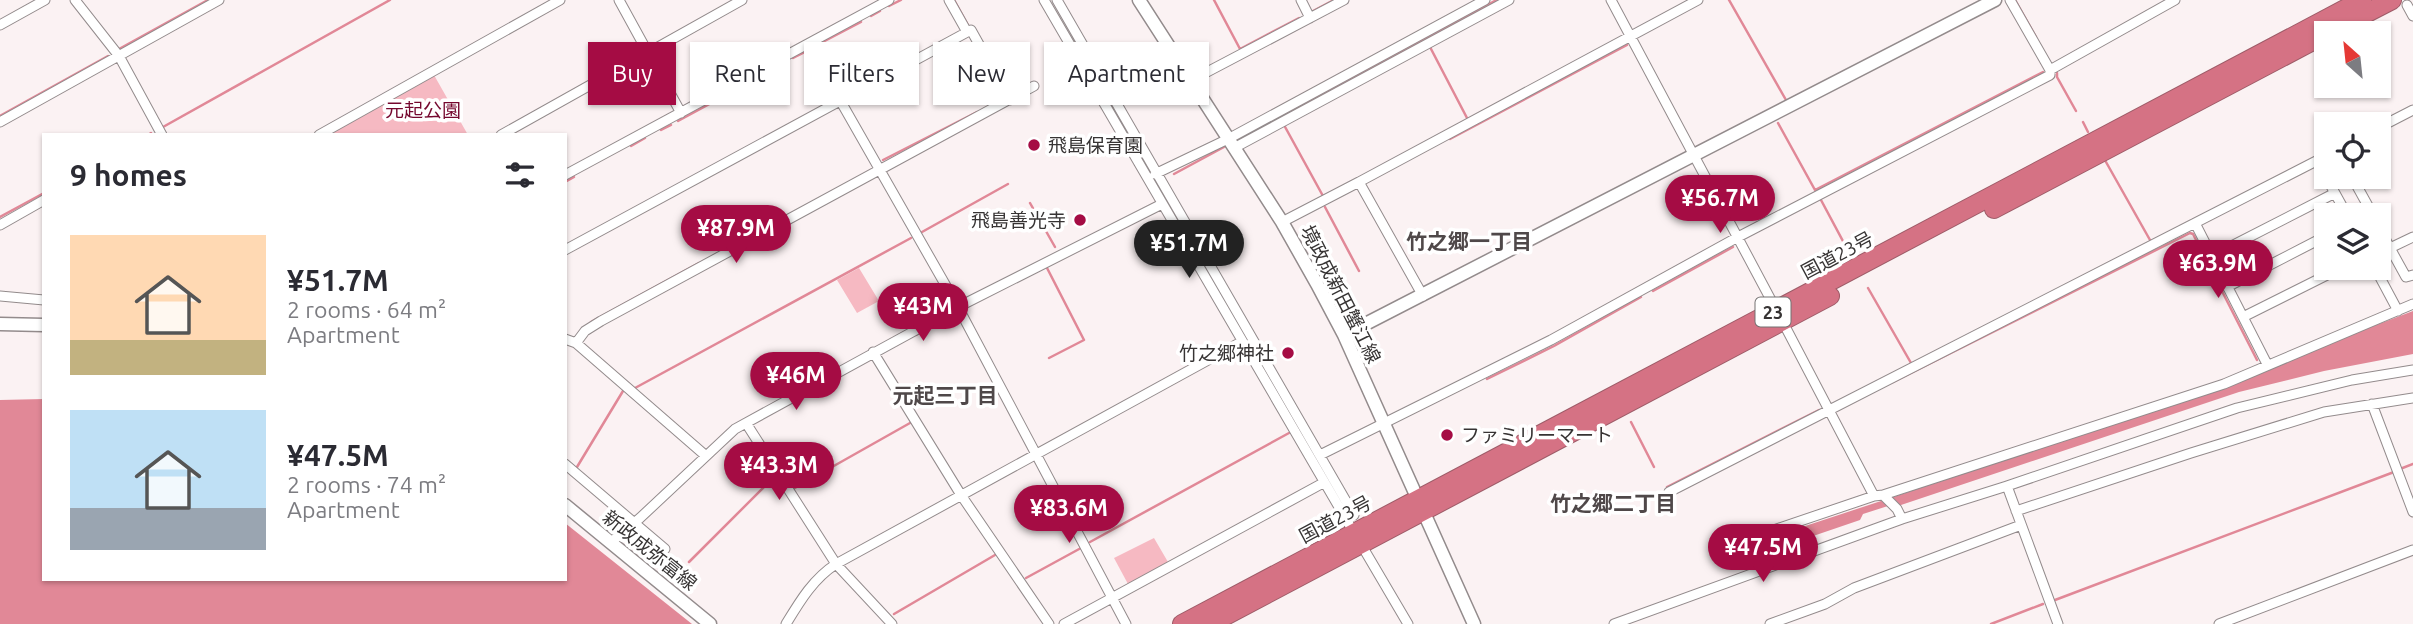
<!DOCTYPE html>
<html lang="en">
<head>
<meta charset="utf-8">
<style>
  :root { --surface:#fff; --page:#f7f7f7; --text:#2b2b33; --muted:#7c7c81; --accent:#a50c44 }
  body { margin:0; font-family:Ubuntu,"Noto Sans JP",sans-serif; background:var(--page); color:var(--text); height:100vh; display:flex; flex-direction:column; font-size:26px; white-space:nowrap }
  * { box-sizing:border-box; margin:0 }
  p { font-size:23px; color:var(--muted) }
  .icon { flex:none; width:38px; height:38px; fill:none; stroke:currentColor; stroke-width:2; stroke-linecap:round; stroke-linejoin:round }
  .map { position:relative; flex:1; overflow:hidden }
  .sheet { position:absolute; left:42px; top:133px; width:525px; height:448px; display:flex; flex-direction:column; background:var(--surface); border-radius:0px; box-shadow:0 2px 5px #0004 }
  .sheet>* { flex:none }
  .top-card { position:absolute; left:588px; top:42px; width:665px; height:63px; display:flex; gap:14px }
  .needle { width:46px; rotate:333deg }
  .controls { position:absolute; left:2314px; top:21px; display:grid; gap:14px }
  .controls a { display:grid; place-items:center; width:77px; height:77px; border-radius:0px; background:var(--surface); box-shadow:0 2px 5px #0004; font-size:35px }
  .price { position:absolute; translate:-50% -60px; padding:0 16px; border-radius:24px; background:var(--accent); color:#fff; font-size:23px; line-height:46px; filter:drop-shadow(0 2px 4px #0008) }
  .price::after { content:''; position:absolute; left:50%; top:42px; width:21px; height:16px; margin-left:-10px; background:inherit; clip-path:polygon(0 0,100% 0,50% 100%) }
  .price.on { background:#222; color:#fff }
  ul { padding:0; list-style:none }
  li { display:flex; align-items:center; gap:21px; height:175px; padding:0 28px }
  li span { display:grid; place-items:center; flex:none; width:196px; height:140px; border-radius:0px; color:#555 }
  li>.icon { margin-inline-start:auto }
  span .icon { width:84px; height:84px; fill:#fffc; stroke-width:1 }
  li b { font-size:30px }
  h2 { display:flex; justify-content:space-between; align-items:center; height:84px; padding:0 28px; font-size:30px }
  .tag { padding:0 24px; border-radius:0px; background:var(--surface); box-shadow:0 2px 5px #0004; font-size:24px; line-height:63px }
  .tag.on { background:var(--accent); color:#fff }
  .map>svg:first-child { display:block }
  .green { fill:#f6b9c2 }
  .water { fill:#e18897 }
  .lines { fill:none; stroke-linecap:round; stroke-linejoin:round }
  .stream { stroke:#e18897; stroke-width:2.5 }
  .street-casing { stroke:#938b8c; stroke-width:11 }
  .secondary-casing { stroke:#938b8c; stroke-width:15 }
  .highway-casing { stroke:#9e5c68; stroke-width:20 }
  .street { stroke:#fff; stroke-width:9 }
  .secondary { stroke:#fff; stroke-width:12 }
  .highway { stroke:#d57284; stroke-width:18 }
  .poi-dot { fill:#a50c44; stroke:#fff; stroke-width:2.5 }
  .labels { text-anchor:middle; dominant-baseline:central; stroke-width:7; stroke-linejoin:round; paint-order:stroke }
  .shield { fill:#fff; stroke:#737171; stroke-width:2 }
  .shield-label { font-size:18px; font-weight:bold; fill:#373434 }
  .park-label { font-size:19px; fill:#75072e; stroke:#fff }
  .poi-label { font-size:19px; fill:#373434; stroke:#fff; text-anchor:start }
  .street-label { font-size:19px; fill:#373434; stroke:#fff }
  .neighbourhood-label { font-size:21px; font-weight:bold; fill:#4f4849; stroke:#fff }
</style>
</head>
<body>
<div class="map">
<svg width="2413" height="624" viewBox="0 0 2413 624">
  <rect width="100%" height="100%" fill="#fbf2f3"/>
  <path class="green" d="M434,75L468,135H335L334,132Z
    M859,268L879,301L857,313L837,280Z
    M1154,538L1168,562L1128,584L1114,558Z"/>
  <path class="water" d="M1494,0H1503L1238,142L1235,138Z
    M2413,311V354L2324,371L2239,392L1901,505H1891L1863,514L1860,520L1766,552L1756,551L1754,547L1763,540L2132,418Z
    M44,399V579H565V523L692,624H0V400Z"/>
  <g class="lines">
    <path class="stream" d="M954,0L969,27
      M1214,0L1240,49L1299,18
      M1729,0L1786,100
      M2015,0L2036,37
      M889,6L901,0
      M1313,11L1334,0
      M871,16L880,11
      M817,45L861,22
      M1430,47L1467,118
      M119,49L208,0
      M793,58L807,51
      M2057,73V77L2076,111
      M759,77L786,62
      M722,97L752,81
      M0,116L108,56
      M678,121L715,101
      M2083,122L2088,132
      M1778,123L1815,190L2043,72
      M1284,125L1323,196
      M163,127L390,0
      M661,130L671,125
      M148,135L151,133
      M1450,139L1627,45
      M631,146L645,138
      M883,160L977,112
      M2106,162L2150,240
      M1174,174L1224,147
      M565,182L574,177
      M1821,200L1852,258
      M1030,203L1055,247
      M1325,207L1359,271
      M0,217L44,193
      M922,232L1008,184
      M1046,266L1084,340L1049,358
      M1868,288L1911,363
      M1653,291L1733,247
      M591,322L699,263
      M916,335L956,314
      M1487,379L1554,346L1641,297
      M1893,382L2190,233L2193,234L2257,360
      M635,388L911,238
      M1631,422L1654,467
      M577,467L623,391
      M2400,469L2413,464
      M1667,487L1819,410
      M793,489L910,423
      M1090,542L1289,433
      M689,562L773,478
      M1026,578L1081,548
      M2055,600L2394,472
      M894,614L995,555
      M1991,624L2043,604"/>
    <defs>
      <path id="street" d="M75,0L119,56L162,135
        M619,0L681,113
        M949,0L967,32
        M1044,0L1350,526
        M1057,0L1354,515
        M1301,0L1310,18
        M1611,0L1771,300
        M2407,5L2413,16
        M0,25L45,0
        M808,44L958,307L1126,624
        M2050,70L2175,0
        M1190,81L1344,0
        M0,122L219,0
        M2378,128L2413,110
        M319,135L560,0
        M501,135L742,0
        M1234,148L1509,0
        M1155,174L1228,139L1485,0
        M565,175L889,0
        M2326,177L2347,215
        M2352,177L2373,215
        M1282,222L1359,182
        M2195,223L2267,364
        M0,225L44,200
        M2378,225L2390,248L2413,237
        M2390,248L2406,277L2413,275
        M565,250L971,30L1010,100
        M2212,256L2335,193
        M2375,268L2398,311
        M2227,287L2326,236
        M0,296L44,300
        M1423,296L1359,182L1698,0
        M2243,317L2341,268
        M1787,330L1874,496L1883,495L1897,509L1902,519
        M565,339L576,343L706,456
        M576,343L585,331L601,321L1034,86
        M873,352L961,495L1049,624
        M2372,404L2413,512
        M746,423L836,564L892,624
        M1320,455L1551,340L1738,237L2050,75V70L2010,0
        M565,464L665,549
        M2007,486L2058,624
        M1669,492L2326,156
        M1883,495L2224,384L2413,304
        M2016,511L2191,453L2324,412L2413,398
        M1747,539L1874,496
        M610,543L640,518L735,429L958,307L1162,204
        M1365,551L1408,624
        M786,624C800,601 813,579 836,564L1241,342
        M1064,624L1323,483
        M1614,624L1902,519L2007,486L2237,408L2352,380L2413,370
        M1770,624L1825,604L1854,588L2021,525
        M2219,624L2413,550"/>
      <path id="secondary" d="M1139,0L1282,222L1317,284L1344,335L1474,624
        M0,324L44,325
        M1344,335L1995,0
        M565,505L710,624"/>
      <path id="highway" d="M2328,33L2392,0
        M1994,209L2326,34
        M1182,624L2362,0
        M1210,624L1830,296"/>
    </defs>
    <use href="#street" class="street-casing"/>
    <use href="#secondary" class="secondary-casing"/>
    <use href="#highway" class="highway-casing"/>
    <use href="#street" class="street"/>
    <use href="#secondary" class="secondary"/>
    <use href="#highway" class="highway"/>
  </g>
  <g class="poi-dot">
    <circle cx="1034" cy="145" r="7"/>
    <circle cx="1080" cy="220" r="7"/>
    <circle cx="1288" cy="353" r="7"/>
    <circle cx="1447" cy="435" r="7"/>
  </g>
  <g class="labels">
    <rect class="shield" x="1755.5" y="297.5" width="35" height="29" rx="5"/>
    <g class="shield-label">
      <text x="1773" y="312">23</text>
    </g>
    <g class="park-label">
      <text x="423" y="110">元起公園</text>
    </g>
    <g class="poi-label">
      <text x="1048" y="145">飛島保育園</text>
      <text x="1066" y="220" text-anchor="end">飛島善光寺</text>
      <text x="1274" y="353" text-anchor="end">竹之郷神社</text>
      <text x="1461" y="435">ファミリーマート</text>
    </g>
    <g class="street-label">
      <text transform="translate(1837 255) rotate(-28)">国道23号</text>
      <text transform="translate(1341 294) rotate(63)">境政成新田蟹江線</text>
      <text transform="translate(1335 519) rotate(-28)">国道23号</text>
      <text transform="translate(650 550) rotate(39)">新政成弥富線</text>
    </g>
    <g class="neighbourhood-label">
      <text x="1469" y="241">竹之郷一丁目</text>
      <text x="945" y="395">元起三丁目</text>
      <text x="1613" y="503">竹之郷二丁目</text>
    </g>
  </g>
</svg>
<div class="controls">
<a><svg class="needle" viewBox="-14 -14 28 28"><path d="M0-13l5 13h-10z" fill="#e53935"/><path d="M0 13l5-13h-10z" fill="#7c7c81"/></svg></a>
<a><svg class="icon" aria-label="locate" viewBox="0 0 24 24"><circle cx="12" cy="12" r="6"/><path d="M12 2v4M12 18v4M2 12h4M18 12h4"/></svg></a>
<a><svg class="icon" aria-label="layers" viewBox="0 0 24 24"><path d="M12 4l9 5-9 5-9-5zM3 14l9 5 9-5"/></svg></a>
</div>
<b class="price" style="left:1720px;top:235px">¥56.7M</b>
<b class="price" style="left:736px;top:265px">¥87.9M</b>
<b class="price on" style="left:1189px;top:280px">¥51.7M</b>
<b class="price" style="left:2218px;top:300px">¥63.9M</b>
<b class="price" style="left:923px;top:343px">¥43M</b>
<b class="price" style="left:796px;top:412px">¥46M</b>
<b class="price" style="left:779px;top:502px">¥43.3M</b>
<b class="price" style="left:1069px;top:545px">¥83.6M</b>
<b class="price" style="left:1763px;top:584px">¥47.5M</b>
<div class="top-card">
<a class="tag on">Buy</a>
<a class="tag">Rent</a>
<a class="tag">Filters</a>
<a class="tag">New</a>
<a class="tag">Apartment</a>
</div>
<section class="sheet">
<h2>9 homes<svg class="icon" aria-label="filters" viewBox="0 0 24 24"><path d="M4 7h16M4 17h16"/><circle cx="9" cy="7" r="2"/><circle cx="15" cy="17" r="2"/></svg></h2>
<ul>
<li><span style="background:linear-gradient(#ffd9b3 75%,#c2b280 0)"><svg class="icon" aria-label="home" viewBox="0 0 24 24"><path d="M3 11l9-7 9 7M6 9v11h12V9"/></svg></span><div><b>¥51.7M</b><p>2 rooms · 64 m²</p><p>Apartment</p></div></li>
<li><span style="background:linear-gradient(#bfe0f5 70%,#9aa5b1 0)"><svg class="icon" aria-label="home" viewBox="0 0 24 24"><path d="M3 11l9-7 9 7M6 9v11h12V9"/></svg></span><div><b>¥47.5M</b><p>2 rooms · 74 m²</p><p>Apartment</p></div></li>
</ul>
</section>
</div>
</body>
</html>
